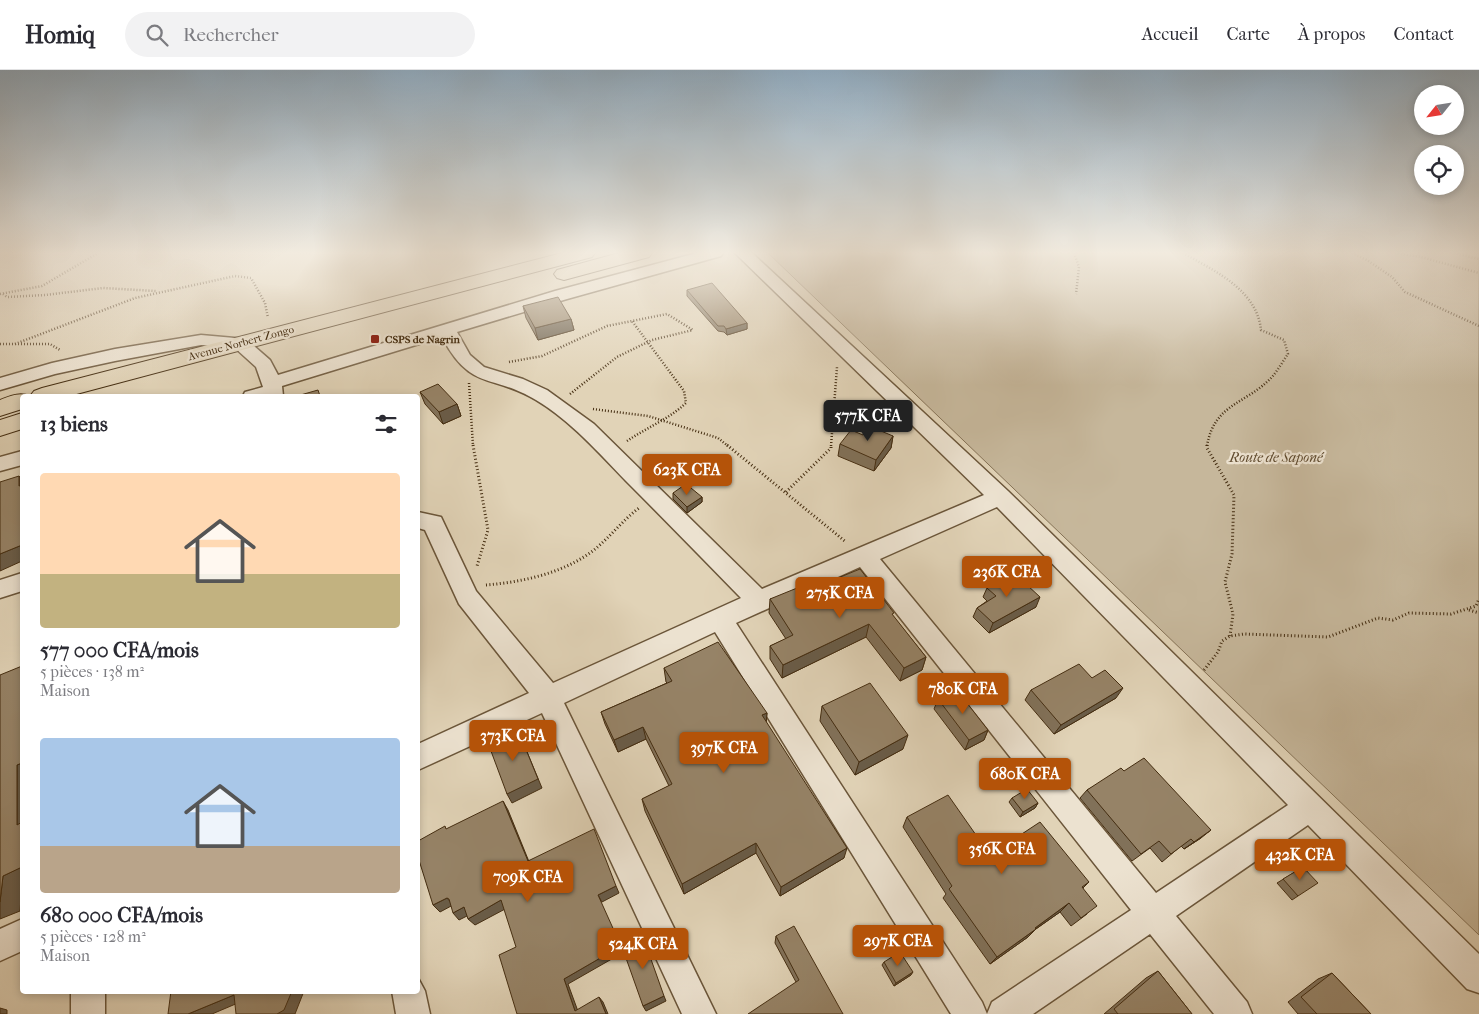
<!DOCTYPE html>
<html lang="fr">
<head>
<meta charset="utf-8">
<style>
  :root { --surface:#fff; --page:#f2f2f3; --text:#2b2b33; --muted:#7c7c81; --line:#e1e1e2; --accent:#b45309 }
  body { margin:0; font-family:"IM FELL French Canon",serif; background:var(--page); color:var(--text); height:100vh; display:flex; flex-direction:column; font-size:19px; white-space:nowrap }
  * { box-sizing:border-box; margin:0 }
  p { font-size:16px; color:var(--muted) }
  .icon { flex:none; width:28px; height:28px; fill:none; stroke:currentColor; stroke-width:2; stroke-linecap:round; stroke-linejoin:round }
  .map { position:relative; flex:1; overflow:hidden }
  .panel { position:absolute; left:20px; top:324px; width:400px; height:600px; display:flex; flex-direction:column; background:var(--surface); border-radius:5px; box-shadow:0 2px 8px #0003 }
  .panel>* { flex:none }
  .needle { width:32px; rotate:240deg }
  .fabs { position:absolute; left:1414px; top:15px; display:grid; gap:10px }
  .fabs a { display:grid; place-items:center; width:50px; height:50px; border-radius:50%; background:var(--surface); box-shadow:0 2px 8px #0003; font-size:25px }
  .price { position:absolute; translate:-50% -42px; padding:0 11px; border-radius:5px; background:var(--accent); color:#fff; font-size:16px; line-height:32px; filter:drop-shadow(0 1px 2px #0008) }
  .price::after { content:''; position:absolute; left:50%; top:30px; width:15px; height:11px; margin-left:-8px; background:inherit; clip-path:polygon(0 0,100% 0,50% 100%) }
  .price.active { background:#222; color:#fff }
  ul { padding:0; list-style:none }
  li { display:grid; align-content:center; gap:10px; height:265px; padding:0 20px }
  li span { display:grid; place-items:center; height:155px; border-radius:5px; color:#555 }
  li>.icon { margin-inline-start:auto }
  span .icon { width:90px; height:90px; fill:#fffc; stroke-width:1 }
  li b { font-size:21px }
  h2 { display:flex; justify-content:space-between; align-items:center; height:60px; padding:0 20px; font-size:21px }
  header { display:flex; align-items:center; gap:30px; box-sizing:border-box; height:70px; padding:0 25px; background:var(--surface); border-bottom:1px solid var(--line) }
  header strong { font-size:24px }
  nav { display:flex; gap:28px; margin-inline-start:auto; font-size:18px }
  .search { width:350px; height:45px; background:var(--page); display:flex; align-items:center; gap:12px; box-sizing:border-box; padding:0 18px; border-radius:28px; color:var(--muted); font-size:19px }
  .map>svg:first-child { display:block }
  .green { fill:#c6b79b; stroke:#857256 }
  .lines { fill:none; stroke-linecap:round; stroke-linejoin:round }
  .minor-casing { stroke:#6b563a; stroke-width:3 }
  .major-casing { stroke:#442d11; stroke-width:2 }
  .path-far1 { stroke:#442d11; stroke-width:2.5; stroke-dasharray:1 2; stroke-linecap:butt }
  .path { stroke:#442d11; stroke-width:3; stroke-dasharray:1 2.5; stroke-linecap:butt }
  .minor { fill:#ece2d0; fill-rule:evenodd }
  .major { fill:#e1d3b7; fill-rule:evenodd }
  .wall { fill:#817159; stroke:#442d11 }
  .shaded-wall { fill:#695c48; stroke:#442d11 }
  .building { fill:#968367; stroke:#442d11 }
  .poi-dot { fill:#8f2418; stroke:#ece2d0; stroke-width:2 }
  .labels { text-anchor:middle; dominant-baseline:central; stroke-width:4.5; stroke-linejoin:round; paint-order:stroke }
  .far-poi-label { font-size:11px; font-weight:bold; fill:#442d11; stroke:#ece2d0; text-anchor:start }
  .far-street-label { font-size:11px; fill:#442d11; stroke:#ece2d0 }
  .park-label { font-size:14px; font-style:italic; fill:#5e492d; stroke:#ece2d0 }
</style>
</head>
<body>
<header>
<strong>Homiq</strong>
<div class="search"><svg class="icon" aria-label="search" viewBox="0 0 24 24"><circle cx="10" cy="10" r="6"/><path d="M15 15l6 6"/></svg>Rechercher</div>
<nav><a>Accueil</a><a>Carte</a><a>À propos</a><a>Contact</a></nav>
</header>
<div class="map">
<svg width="1479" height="944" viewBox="0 0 1479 944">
  <rect width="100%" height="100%" fill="#e1d3b7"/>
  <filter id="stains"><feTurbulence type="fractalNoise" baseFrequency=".004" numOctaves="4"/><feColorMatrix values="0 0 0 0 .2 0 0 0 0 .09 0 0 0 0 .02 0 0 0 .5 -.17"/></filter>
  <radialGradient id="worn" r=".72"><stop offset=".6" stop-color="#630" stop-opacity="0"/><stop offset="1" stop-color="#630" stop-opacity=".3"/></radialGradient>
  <path class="green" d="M768,183H1479V865Z"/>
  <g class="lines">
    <defs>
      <path id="minor" d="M697,183H723L721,186L567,229L457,262L470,285L484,297L523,309L547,320L594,354L762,519L984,425L735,183H752L1008,421L1479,884V923L1467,919L1308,755L1176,846L1247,932L1252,944H1214L1150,864L1033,944H987L992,932L1131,840L860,497L736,553L982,932L987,944H951L715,562L564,633L716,944H682L542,643L418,700V674L529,623L459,534L425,460L418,458V442L441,447L476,521L553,613L741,528C703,489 665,450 626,411C598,382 571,351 536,330C491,303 471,322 442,267L282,316L283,326H243L245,322L263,317L256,297L235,278L201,275L115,291L55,304L0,320V308L52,293L115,279L201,265L246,269L270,290L278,305L555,221ZM997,437L1288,735L1156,823L880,489Z
        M22,381V395L0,401V387Z
        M22,503V521L0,528V510Z
        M22,849V881L0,891V859Z
        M418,908L425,921L430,944H396L392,921H418Z
        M71,921H105V944H71Z"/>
      <path id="major" d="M562,183H595L592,187L69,326H22V339L0,346V330C11,326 19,322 30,326L34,321L42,318Z
        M619,183H652L649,187L564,210L557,208L554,204L557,200Z
        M22,343V359L0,366V350Z"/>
    </defs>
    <use href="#minor" class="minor-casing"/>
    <use href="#major" class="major-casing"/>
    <path class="path-far1" d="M300,183H312
      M1074,183L1079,197L1076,224
      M1183,183C1215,201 1257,220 1261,260L1284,270L1288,284C1283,291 1278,300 1272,307C1247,334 1214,333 1207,376
      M1352,183L1367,190L1392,207L1405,222L1479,256
      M1395,183L1421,187L1479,203
      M1454,183L1479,189
      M0,224L42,216L98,183
      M3,224L7,227L45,225L103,218L156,221
      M0,274H50L60,280
      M15,274L135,228L235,206L251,208L265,233L268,248
      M509,292L542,286L607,256L667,244L693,260
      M469,313L473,376
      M570,324L617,287L652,270L693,260
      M593,339L648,346L718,368L728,376
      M627,371C646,358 669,349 686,333L684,321L632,251
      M831,376L837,297"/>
    <path class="path" d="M473,375L488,460L477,496
      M727,375L846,472
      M1207,375V378L1234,425L1232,484L1225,512L1233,544L1230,566
      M786,422L831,378V375
      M486,515C523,512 564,503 594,480C610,467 623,450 639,438
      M1469,540L1479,543
      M1204,600L1218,582L1222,571L1230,566L1244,564L1328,567L1378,548L1393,550L1409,543L1451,544L1476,536L1479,529"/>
    <use href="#minor" class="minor"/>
    <use href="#major" class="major"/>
  </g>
  <path class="wall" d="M687,220L747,253V259L727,265L724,262L718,261L687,226Z
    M523,236L571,249L574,260L538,270L526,248Z
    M420,322L457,334L461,346L443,354L425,334Z
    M863,365L893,366L891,378L874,401L838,386L840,374Z
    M673,423L702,427V432L687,443L673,429Z
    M987,518L1036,537L989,563L973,547L977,538L987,531L983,527Z
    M806,521L893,546L926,587L922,600L900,611L866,567L782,608L770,589V576L786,569L769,543L770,529Z
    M664,598L767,643L766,652L844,788L780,826L756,783L684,824L645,741L642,729L669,716L646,669L618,682L605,654L601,642L667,613L666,612Z
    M1092,608L1116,628L1054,664L1025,630L1031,620Z
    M938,629L988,660L984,670L965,680L934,639Z
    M822,636L903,679L855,705L820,651Z
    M1124,701L1201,768L1184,779L1181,776L1162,792L1150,778L1132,791L1080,728L1087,720Z
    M1012,728L1038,733L1035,738L1020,747L1009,732Z
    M907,747L990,785L1089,812L1083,818L1087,844L1071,856L1060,842L1036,859L1028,867L990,894L943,828L946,824L903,757Z
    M1303,797L1298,826L1292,830L1277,813Z
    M776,866L843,944L796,912L775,873Z
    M884,892L911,905L894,916L882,895Z
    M1158,901L1192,944H1104L1146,908Z
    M1332,903L1371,944H1298L1288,932L1318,909Z"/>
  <path class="shaded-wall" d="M571,249L574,260L538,270L535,258Z
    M747,253V259L727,265L726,259Z
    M457,334L461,346L443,354L439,342Z
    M893,366L891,378L874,401L876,390Z
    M19,406L22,409V420L19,416Z
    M702,427V432L687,443V437Z
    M22,475V491L0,501V484Z
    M1040,527L1036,537L989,563L993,553Z
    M869,554L866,567L782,608L783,595Z
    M926,587L922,600L900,611L904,598Z
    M1123,618L1116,628L1054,664L1061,655Z
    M767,643L766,655L762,645Z
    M643,657L646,669L618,682L614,670Z
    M518,660L542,718L512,733L507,724Z
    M988,660L984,670L965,680L969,670Z
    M908,665L903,679L855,705L859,692Z
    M22,693V758L17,755V695Z
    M503,731L508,740L532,799L528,791Z
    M1038,733L1035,738L1020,747L1023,742Z
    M1211,760L1201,768L1184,779L1194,772Z
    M756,773V783L684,824L682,814Z
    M847,778L844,788L780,826L781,817Z
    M22,797V814L20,841L0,849V832L3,806Z
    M616,816L619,823L602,832L598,825Z
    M447,828L453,835L440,842L433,835Z
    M501,830L507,838L475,855L468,849Z
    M1069,833L1060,842L1027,865L1035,858Z
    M464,837L471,844L459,850L453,843Z
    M1036,859L1028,867L990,894L997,887Z
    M621,876L624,882L568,914L579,944L575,941L564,909Z
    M913,902L911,905L894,916L896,913Z
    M292,921H304L295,944H277Z
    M234,925L245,930L212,944H188Z
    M664,926L666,931L646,941L643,936Z
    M599,927L603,932L608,944H606Z
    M0,938L7,940V944H0Z"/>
  <path class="building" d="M712,213L747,253L726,259L724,256H718L687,220Z
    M558,227L571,249L535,258L523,236Z
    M438,314L457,334L439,342L420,322Z
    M318,320L320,326H297Z
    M869,356L893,366L876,390L840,374L851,360L863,365Z
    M19,406V416L22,415V475L0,484V412Z
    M683,416L691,418L702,427L687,437L673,423Z
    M860,499L894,543L892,544L926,587L904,598L869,554L783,595L770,576L793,565L770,529L802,516L806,521Z
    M1013,502L1040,527L993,553L977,538L996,526L987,518Z
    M718,572L767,643L762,645L847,778L781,817L756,773L682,814L642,729L672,714L643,657L614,670L601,642L672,611L664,598Z
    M1079,594L1092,608L1105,600L1123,618L1061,655L1031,620Z
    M22,596V693L17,695V755L22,752V797L3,806L0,832V605Z
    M870,613L908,665L859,692L822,636Z
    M956,619L988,660L969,670L938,629Z
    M518,660L538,709L507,724L488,673Z
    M1144,688L1211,760L1194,772L1191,769L1171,784L1159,771L1141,784L1087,720L1121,698L1124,701Z
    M1027,719L1038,733L1023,742L1012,728Z
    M948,725L990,785L1040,752L1089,812L1082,817L1097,836L1081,848L1069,833L1035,858L1036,859L997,887L949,819L952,816L907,747Z
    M503,731L528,791L594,759L616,816L598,825L621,876L564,909L575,941L599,927L606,944H517L499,885L516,877L501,830L468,849L464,837L453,843L449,829L447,828L433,835L418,787V771L445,756L446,759Z
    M1303,797L1318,813L1298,826L1283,809Z
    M794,856L843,944H748L799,910L776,866Z
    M642,864L664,926L643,936L621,874Z
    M900,882L913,902L896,913L884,892Z
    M1158,901L1192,944H1118L1114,939Z
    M1332,903L1371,944H1317L1301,927Z
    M171,921H292L284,940L277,944H236L234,925L188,944H168Z"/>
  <linearGradient id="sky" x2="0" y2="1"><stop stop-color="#90aabe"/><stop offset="0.58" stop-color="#f2ebdf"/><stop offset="1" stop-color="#f2ebdf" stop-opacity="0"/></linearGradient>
  <rect width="1479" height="315" fill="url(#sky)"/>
  <rect class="poi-dot" x="370" y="264" width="10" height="10" rx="2.5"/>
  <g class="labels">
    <g class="far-poi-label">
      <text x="385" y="269">CSPS de Nagrin</text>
    </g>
    <g class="far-street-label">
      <text transform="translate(241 273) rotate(-15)">Avenue Norbert Zongo</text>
    </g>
    <g class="park-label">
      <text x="1276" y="387">Route de Saponé</text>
    </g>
  </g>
  <rect width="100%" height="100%" filter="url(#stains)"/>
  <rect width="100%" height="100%" fill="url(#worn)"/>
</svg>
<div class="fabs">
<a><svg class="needle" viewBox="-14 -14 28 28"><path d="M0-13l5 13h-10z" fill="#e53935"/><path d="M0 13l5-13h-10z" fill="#7c7c81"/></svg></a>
<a><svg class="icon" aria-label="locate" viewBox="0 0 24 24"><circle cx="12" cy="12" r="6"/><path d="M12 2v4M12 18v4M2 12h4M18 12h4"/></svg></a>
</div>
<b class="price active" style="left:868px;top:372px">577K CFA</b>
<b class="price" style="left:687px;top:426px">623K CFA</b>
<b class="price" style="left:1007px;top:528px">236K CFA</b>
<b class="price" style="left:840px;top:549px">275K CFA</b>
<b class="price" style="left:963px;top:645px">780K CFA</b>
<b class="price" style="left:513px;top:692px">373K CFA</b>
<b class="price" style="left:724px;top:704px">397K CFA</b>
<b class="price" style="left:1025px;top:730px">680K CFA</b>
<b class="price" style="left:1002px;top:805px">356K CFA</b>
<b class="price" style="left:1300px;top:811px">432K CFA</b>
<b class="price" style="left:528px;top:833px">709K CFA</b>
<b class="price" style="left:898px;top:897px">297K CFA</b>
<b class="price" style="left:643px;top:900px">524K CFA</b>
<section class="panel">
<h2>13 biens<svg class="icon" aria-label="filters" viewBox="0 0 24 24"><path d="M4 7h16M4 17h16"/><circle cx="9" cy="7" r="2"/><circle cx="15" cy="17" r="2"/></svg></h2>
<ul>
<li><span style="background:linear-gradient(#ffd9b3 65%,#c2b280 0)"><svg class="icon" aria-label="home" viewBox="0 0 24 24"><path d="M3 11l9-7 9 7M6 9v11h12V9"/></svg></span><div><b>577 000 CFA/mois</b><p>5 pièces · 138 m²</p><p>Maison</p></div></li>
<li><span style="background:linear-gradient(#a9c7e8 70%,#b9a48a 0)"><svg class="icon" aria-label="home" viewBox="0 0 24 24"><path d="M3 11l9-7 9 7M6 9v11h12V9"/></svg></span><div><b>680 000 CFA/mois</b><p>5 pièces · 128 m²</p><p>Maison</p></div></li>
</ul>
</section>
</div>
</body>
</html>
